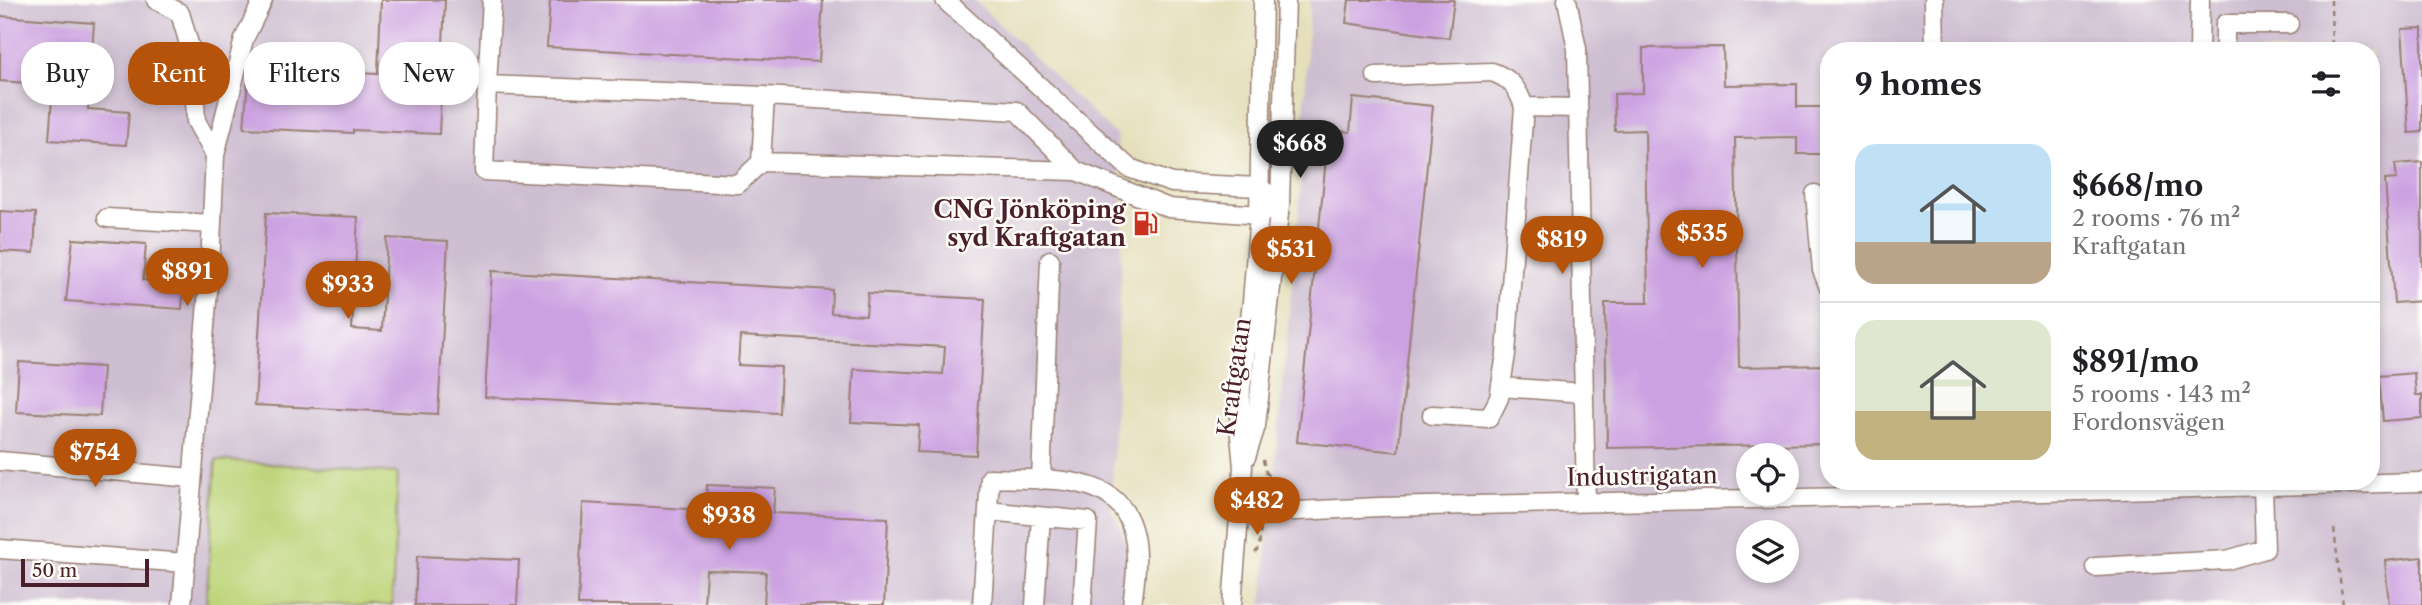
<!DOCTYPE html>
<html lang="en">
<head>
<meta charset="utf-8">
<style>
  :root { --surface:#fff; --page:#f6f6f6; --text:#202124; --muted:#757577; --line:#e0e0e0; --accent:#b45309 }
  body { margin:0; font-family:"Libre Caslon Text",serif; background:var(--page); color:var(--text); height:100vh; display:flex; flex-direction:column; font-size:26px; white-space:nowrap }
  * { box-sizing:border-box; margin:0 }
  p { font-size:23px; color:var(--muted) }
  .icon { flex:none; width:38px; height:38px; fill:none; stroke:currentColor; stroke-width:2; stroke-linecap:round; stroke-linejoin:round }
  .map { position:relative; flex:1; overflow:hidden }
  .drawer { position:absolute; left:1820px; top:42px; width:560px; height:448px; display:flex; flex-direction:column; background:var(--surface); border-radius:28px; box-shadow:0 4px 10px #0003 }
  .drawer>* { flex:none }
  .guide { position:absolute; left:21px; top:42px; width:665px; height:63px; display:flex; gap:14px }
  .fabs { position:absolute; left:1736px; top:443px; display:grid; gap:14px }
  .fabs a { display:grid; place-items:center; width:63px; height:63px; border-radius:50%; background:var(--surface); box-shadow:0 4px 10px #0003; font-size:35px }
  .scale { position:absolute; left:21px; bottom:18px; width:128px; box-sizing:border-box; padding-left:7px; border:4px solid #4a1f2b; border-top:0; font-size:19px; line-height:24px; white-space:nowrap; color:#4a1f2b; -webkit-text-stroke:5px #fdfcf7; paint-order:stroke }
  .price { position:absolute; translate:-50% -60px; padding:0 16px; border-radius:24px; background:var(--accent); color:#fff; font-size:23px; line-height:46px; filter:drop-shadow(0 2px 4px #0008) }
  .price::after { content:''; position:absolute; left:50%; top:42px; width:21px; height:16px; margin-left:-10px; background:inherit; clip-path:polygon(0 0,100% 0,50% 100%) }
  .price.selected { background:#222; color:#fff }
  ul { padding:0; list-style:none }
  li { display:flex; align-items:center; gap:21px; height:175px; padding:0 35px }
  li+li { border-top:2px solid var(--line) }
  li span { display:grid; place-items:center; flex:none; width:196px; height:140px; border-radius:21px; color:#555 }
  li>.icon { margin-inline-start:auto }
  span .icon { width:84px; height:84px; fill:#fffc; stroke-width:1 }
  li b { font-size:30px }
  h2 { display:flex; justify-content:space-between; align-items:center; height:84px; padding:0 35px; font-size:30px }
  .tag { padding:0 24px; border-radius:28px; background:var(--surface); box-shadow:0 4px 10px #0003; font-size:24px; line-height:63px }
  .tag.selected { background:var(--accent); color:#fff }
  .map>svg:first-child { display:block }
  .industrial { fill:#cebed1; fill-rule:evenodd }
  .green { fill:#bdd479; stroke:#847a52; stroke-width:2 }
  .building { fill:#cca1e1 }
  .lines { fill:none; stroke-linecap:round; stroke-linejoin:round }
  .minor-casing { stroke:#987f73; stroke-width:21 }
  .path { stroke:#987f73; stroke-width:2.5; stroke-dasharray:5 5; stroke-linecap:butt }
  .minor { stroke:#fff; stroke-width:18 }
  .labels { text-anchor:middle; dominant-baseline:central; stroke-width:5; stroke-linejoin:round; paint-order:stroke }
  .poi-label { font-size:24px; font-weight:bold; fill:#4a1f2b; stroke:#fdfcf7; text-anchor:end }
  .street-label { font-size:24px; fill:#4a1f2b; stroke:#fdfcf7 }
</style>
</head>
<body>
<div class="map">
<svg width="2422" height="605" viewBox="0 0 2422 605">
  <rect width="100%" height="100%" fill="#fdfcf7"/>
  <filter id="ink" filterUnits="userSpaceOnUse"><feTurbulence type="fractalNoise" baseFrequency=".0143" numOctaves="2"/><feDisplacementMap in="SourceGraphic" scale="14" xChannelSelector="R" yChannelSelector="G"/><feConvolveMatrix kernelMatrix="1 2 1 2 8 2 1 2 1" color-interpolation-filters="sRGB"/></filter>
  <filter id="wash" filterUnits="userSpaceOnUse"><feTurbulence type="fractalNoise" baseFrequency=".00686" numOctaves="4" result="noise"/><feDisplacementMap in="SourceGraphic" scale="28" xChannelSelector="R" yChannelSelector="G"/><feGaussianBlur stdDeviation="1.57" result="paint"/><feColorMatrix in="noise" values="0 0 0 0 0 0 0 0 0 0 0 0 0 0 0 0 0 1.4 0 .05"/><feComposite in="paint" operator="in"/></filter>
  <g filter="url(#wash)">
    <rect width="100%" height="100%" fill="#e5dfbb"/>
    <path class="industrial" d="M0,0H974L1117,136L1123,214L1111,510L1120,525L1129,548L1123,605H0Z
      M1310,0H2422V605H1262L1299,209ZM1829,51H2371V481H1829ZM1748,455H1787V494H1748ZM1748,532H1787V570H1748Z"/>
    <path class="green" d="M216,460L398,473L392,605H206Z"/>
    <g id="blocks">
      <path class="building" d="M381,0H445L439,134L353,130V133L244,128L249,68L378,74Z
        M550,0H823L819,62L547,47Z
        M1349,0H1454L1449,38L1346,23Z
        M0,16L94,23L88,109L129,112L126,145L49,140L53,85L0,81Z
        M2422,28V132L2409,133L2402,29Z
        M1723,47L1724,85L1797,84V107H1822V154H1797V137L1735,138L1739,367L1829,365V444L1607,448L1605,303H1648L1645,130L1615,131L1614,94L1643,93V48Z
        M1353,98L1433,106L1398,452L1297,442L1329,130L1350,132Z
        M2422,162V301L2394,303L2385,180L2397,179L2395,164Z
        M0,211L36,213L34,253L0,251Z
        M266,213L358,217L352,329L382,331L387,238L448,241L438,414L255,405Z
        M73,239L146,244L143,280L184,283L182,309L66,301Z
        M492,271L832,290L831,313L866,315L868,293L985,299L976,455L917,452L919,425L851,422L854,369L943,374L945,347L740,336L738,365L781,367L779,413L485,397Z
        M19,362L103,367L100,416L16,412Z
        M2414,373L2416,395H2422V418L2383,421L2379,376Z
        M707,485L775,488L773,513L888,518L884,605H764L766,572L706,570L704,605H578L583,503L705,510Z
        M417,556L519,560L517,605H415Z
        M2422,557V605H2389L2385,561Z"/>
    </g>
  </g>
  <g filter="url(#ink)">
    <use href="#blocks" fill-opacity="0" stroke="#987f73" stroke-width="2"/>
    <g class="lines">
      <defs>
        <path id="minor" d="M156,0L180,13L193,58L196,121L215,155L210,266L182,605
          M492,0L487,85L765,96L1017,111L1076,171L1169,208L1259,215L1280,204
          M945,0L1129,168L1172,183L1259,187L1266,192
          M1567,0L1577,49L1586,502
          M1934,0L1935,51
          M2199,51L2200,0
          M2225,51V24H2289
          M1376,76L1492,72C1510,78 1518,88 1524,107L1578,108
          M487,85L484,171L738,184L761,162L1076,171
          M215,155L244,39L263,0
          M761,162L765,96
          M1815,194L1822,270L1829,288
          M107,218L212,224
          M1501,387L1584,393
          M1432,415L1489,418L1499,398L1506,354L1524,107
          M1246,457L1256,426L1280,204L1286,0
          M0,461L192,478
          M1041,480L1050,260
          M1241,509L1276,512L1380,507L1851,497L2422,482
          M988,511L1088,521L1082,605
          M0,549L186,563
          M2095,567L2227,560L2265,549L2263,486
          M982,605L990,478C1053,481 1134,468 1136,556C1137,572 1134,589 1132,605
          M1035,605L1041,517
          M1232,605L1243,467L1239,426L1241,388L1252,302L1259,215L1263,0"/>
      </defs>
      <use href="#minor" class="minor-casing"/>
      <path class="path" d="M2331,0L2332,51
        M1263,460L1266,472L1264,495
        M1266,472L1281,487L1297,493
        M2334,529L2343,605
        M1255,553L1259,548L1261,526"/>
      <use href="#minor" class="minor"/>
    </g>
  </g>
  <defs>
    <symbol id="fuel-bare" viewBox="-9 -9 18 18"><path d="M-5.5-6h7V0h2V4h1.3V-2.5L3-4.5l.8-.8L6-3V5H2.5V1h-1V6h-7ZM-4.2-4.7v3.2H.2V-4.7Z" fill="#c8321e" stroke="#fdfcf7" stroke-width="2.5" paint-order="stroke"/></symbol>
  </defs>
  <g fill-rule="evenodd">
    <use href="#fuel-bare" x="1128" y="206" width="35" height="35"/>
  </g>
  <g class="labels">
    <g class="poi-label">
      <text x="1126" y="209">CNG Jönköping<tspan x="1126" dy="28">syd Kraftgatan</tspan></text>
    </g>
    <g class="street-label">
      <text transform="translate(1234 377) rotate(-82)">Kraftgatan</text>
      <text transform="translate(1642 476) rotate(-1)">Industrigatan</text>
    </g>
  </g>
</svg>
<div class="fabs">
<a><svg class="icon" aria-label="locate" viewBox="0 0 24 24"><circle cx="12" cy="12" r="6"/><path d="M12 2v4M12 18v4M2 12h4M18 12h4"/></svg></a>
<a><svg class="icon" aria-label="layers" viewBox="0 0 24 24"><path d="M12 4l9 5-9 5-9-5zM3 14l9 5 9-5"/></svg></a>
</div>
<div class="scale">50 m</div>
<b class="price selected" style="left:1300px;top:180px">$668</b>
<b class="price" style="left:1702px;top:270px">$535</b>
<b class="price" style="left:1562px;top:276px">$819</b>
<b class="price" style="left:1291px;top:286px">$531</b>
<b class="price" style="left:187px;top:308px">$891</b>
<b class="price" style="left:348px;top:321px">$933</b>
<b class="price" style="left:95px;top:489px">$754</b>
<b class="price" style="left:1257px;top:537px">$482</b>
<b class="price" style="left:729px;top:552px">$938</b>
<div class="guide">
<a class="tag">Buy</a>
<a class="tag selected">Rent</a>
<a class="tag">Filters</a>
<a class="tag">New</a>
</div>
<section class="drawer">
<h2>9 homes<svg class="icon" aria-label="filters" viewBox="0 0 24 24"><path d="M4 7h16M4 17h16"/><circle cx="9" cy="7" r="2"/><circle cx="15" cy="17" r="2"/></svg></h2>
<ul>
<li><span style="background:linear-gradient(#bfe0f5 70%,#b9a48a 0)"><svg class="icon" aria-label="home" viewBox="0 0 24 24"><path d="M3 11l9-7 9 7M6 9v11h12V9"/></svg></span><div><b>$668/mo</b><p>2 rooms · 76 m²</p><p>Kraftgatan</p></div></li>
<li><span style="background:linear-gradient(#dfe7d0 65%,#c2b280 0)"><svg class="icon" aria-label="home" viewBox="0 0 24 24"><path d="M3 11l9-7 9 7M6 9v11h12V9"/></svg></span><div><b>$891/mo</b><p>5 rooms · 143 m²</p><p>Fordonsvägen</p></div></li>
</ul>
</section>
</div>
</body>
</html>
